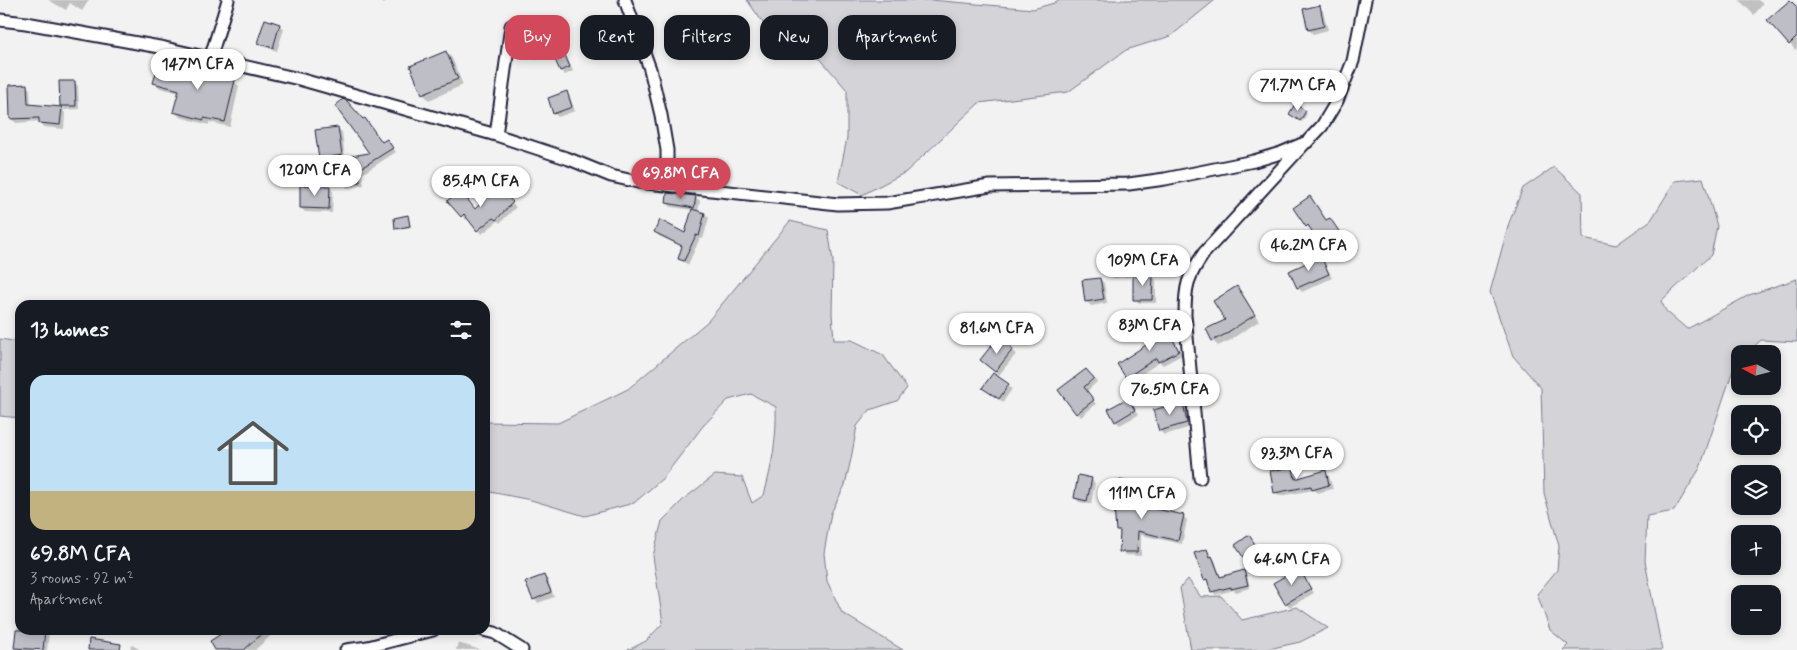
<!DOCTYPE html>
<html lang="en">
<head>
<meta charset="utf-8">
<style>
  :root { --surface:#171b24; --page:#242831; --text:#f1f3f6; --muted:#9ea1a6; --accent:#d1495b }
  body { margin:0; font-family:Mynerve,sans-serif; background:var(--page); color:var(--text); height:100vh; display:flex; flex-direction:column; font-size:19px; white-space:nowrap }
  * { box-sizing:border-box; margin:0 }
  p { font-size:16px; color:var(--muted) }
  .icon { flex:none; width:28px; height:28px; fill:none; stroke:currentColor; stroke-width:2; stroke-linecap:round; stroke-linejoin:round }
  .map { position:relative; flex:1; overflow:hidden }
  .side { position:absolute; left:15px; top:300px; width:475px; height:335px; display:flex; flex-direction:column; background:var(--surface); border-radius:15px; box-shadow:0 2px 8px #0003 }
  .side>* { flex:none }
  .guide { position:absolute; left:505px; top:15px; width:475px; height:45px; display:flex; gap:10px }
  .needle { width:32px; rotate:277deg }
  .buttons { position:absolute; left:1731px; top:345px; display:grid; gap:10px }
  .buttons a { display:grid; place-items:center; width:50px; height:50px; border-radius:10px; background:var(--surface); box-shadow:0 2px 8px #0003; font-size:25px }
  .price { position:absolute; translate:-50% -42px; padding:0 11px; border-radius:18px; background:#fff; color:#222; font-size:16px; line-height:32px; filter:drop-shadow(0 1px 2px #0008) }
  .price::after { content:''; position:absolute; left:50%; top:30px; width:15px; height:11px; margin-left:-8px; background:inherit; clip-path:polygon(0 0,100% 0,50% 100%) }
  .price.current { background:var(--accent); color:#fff }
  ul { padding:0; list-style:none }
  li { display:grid; align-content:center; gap:10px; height:265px; padding:0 15px }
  li span { display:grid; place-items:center; height:155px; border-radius:15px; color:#555 }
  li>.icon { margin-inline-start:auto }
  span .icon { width:90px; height:90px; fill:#fffc; stroke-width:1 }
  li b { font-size:21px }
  h2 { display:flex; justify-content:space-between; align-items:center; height:60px; padding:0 15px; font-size:21px }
  .chip { padding:0 18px; border-radius:15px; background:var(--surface); box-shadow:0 2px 8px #0003; font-size:18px; line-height:45px }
  .chip.current { background:var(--accent); color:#fff }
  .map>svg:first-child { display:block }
  .green { fill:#d3d3d8; stroke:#7a7a8a }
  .shadow { fill:#0003 }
  .building { fill:#bebec6; stroke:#22223b }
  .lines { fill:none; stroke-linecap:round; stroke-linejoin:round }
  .street-casing { stroke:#22223b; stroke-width:15 }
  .street { stroke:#fff; stroke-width:11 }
</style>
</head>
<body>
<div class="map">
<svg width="1797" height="650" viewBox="0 0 1797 650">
  <rect width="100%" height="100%" fill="#f2f2f3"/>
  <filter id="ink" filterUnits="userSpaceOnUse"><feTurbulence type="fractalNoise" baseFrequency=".02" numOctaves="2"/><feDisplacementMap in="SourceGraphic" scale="10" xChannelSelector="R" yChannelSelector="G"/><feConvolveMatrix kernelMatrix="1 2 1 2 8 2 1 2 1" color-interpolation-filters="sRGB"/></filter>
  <g filter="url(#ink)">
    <path class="green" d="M747,0H931L1033,9L1054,3L1058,0H1215L1171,36L1126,50L1068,92L979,103L906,172L862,195L838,182L847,138V90L805,41L768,30Z
      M1554,167L1582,193L1583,238L1616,245L1651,220L1675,181L1703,178L1717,226L1711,255L1661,301L1666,311L1687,329L1749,295L1797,279V342L1761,340L1746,354H1740V360L1735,364L1700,468L1674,511L1647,516L1645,561L1662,650H1563L1568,645L1550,630L1537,594L1557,570L1559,546L1544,493L1541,388L1513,356L1490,292L1509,223L1523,188Z
      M790,221L828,230L833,261L832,314L834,340H852L883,355L907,388L897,401L870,410L857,426L851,459L845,485L831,513L824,553L827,581L842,613L903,650H628L646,641L663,623L653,556L662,521L685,498L715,475L742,477L752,503L764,495C772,466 777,438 776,407L751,394L728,400L703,426L663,478L634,503L585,516L531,500L485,491V422L558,423L628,389L708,321Z
      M0,339L20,342V418L0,416Z
      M1188,579L1201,597L1221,596L1242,620L1297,607L1328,628L1300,642L1264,650H1191L1180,588Z"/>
    <path class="shadow" d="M48,0H89L82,11L70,3L66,10Z
      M378,0H387L384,4Z
      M1739,0H1758L1763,4L1754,15Z
      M1319,7L1323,11L1328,30L1313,34L1309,30Z
      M1797,7V48L1795,50L1790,44Z
      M280,25L284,29L277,51L262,46L258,42Z
      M543,36L547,40L553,54L561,50L565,54L573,71L565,75L561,71L553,53L537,60L533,56L528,43Z
      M446,52L452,58L463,85L429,100L423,94Z
      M212,68L217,73L218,78L234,81L239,86L230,127L209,122V125L180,117L175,112L180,93L160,88L155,83L179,72Z
      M74,82L78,86L79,109L63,110L65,113L64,129L44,127L40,121L16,123L12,119L26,85L30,89L31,106L65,109L62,106Z
      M566,93L570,97L575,111L558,117L554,113Z
      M1295,106L1307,114L1302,122L1290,114Z
      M337,128L342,132L345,158L371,154L387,140L396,152L362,174L364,185L348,188L344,184L340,160L324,162L320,158Z
      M329,187L333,191L332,213L305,212L301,208Z
      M497,188L516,207L500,223L498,221L482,234L468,218L466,220L449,201L476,210Z
      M669,194L696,197L700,201L698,212L705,214L709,218L703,239L700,238L688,265L680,259L683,247L659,236L655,232L686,234L693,210L671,207L667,203Z
      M1295,208L1327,222L1330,219L1352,251L1335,262L1312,229L1311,230L1307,226Z
      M407,217L411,227L398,230L397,228Z
      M1131,256L1135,260L1137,276H1152L1156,280V303H1139L1135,299V276L1114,278L1110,274Z
      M1320,258L1324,262L1332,278L1302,292L1298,288L1291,271Z
      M1100,279L1104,283L1107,303L1091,306L1087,302Z
      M1236,288L1242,293L1259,321L1233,338V339L1218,346L1213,341L1227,321Z
      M1165,326L1169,330L1182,355L1163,365L1160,362L1131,381L1127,377L1150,343Z
      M1012,350L1016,354L999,375L985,364Z
      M1090,374L1097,382L1086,392L1096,404L1081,417L1059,390Z
      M993,375L1012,389L1003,402L984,388Z
      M1128,399L1138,415L1120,425L1116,421Z
      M1182,403L1186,407L1191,427L1164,435L1160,431Z
      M1292,469L1296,473L1298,480L1325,472L1329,476L1333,489L1317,493L1314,490L1279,496L1275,492Z
      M1091,479L1095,483L1091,504L1079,502L1075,498Z
      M1134,484L1138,488L1134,505L1146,504L1150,508L1183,516L1187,520L1182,544L1141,535V556L1125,555L1120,551L1121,534L1118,530Z
      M1253,541L1264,558L1252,566L1248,562Z
      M1207,550L1215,560L1221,578L1244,572L1247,575L1250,588L1236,592L1234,590L1215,595L1206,579Z
      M1299,570L1314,593L1290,607L1286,603Z
      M544,576L548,580L554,597L538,603L534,599Z
      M18,625H20V630H46L49,633L47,650H18L15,648Z
      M230,630H277L255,650H217Z
      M458,643L481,650H456Z
      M132,645L141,650H129Z"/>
    <path class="building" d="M1790,0L1797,7V37L1789,45L1767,20Z
      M1320,5L1324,26L1308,30L1303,9Z
      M265,19L280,24L273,48L257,43Z
      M543,34L550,48L532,56L526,42Z
      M562,48L570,67L560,71L552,53Z
      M446,51L458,79L422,94L410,66Z
      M180,61H187L212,67L214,76L235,80L225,122L204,118V120L173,112L179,90L153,83L158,66L178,71Z
      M59,81H75L76,106H60Z
      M27,84L28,104L62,107L60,125L39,123V118L10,119L9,85Z
      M567,91L572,107L553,114L548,98Z
      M343,99L347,101L363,119L365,118L382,142L387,139L393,148L358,170L360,182L343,184L339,158L369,153L335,106Z
      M1295,104L1306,111L1300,121L1289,114Z
      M338,127L342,155L319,159L315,130Z
      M300,185L330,186L329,209L300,208Z
      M497,187L513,202L496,220L493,218L477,231L464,214L461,217L447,201L460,190L475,209Z
      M667,193L696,196L694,208L666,203Z
      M1310,196L1326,220L1330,218L1349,246L1330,259L1308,225L1306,227L1293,208Z
      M692,209L705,213L699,236L696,235L684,261L678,259L682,246L654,232L660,220L685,233Z
      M408,215L410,226L395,229L394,218Z
      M1131,254L1134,272L1109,275L1106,258Z
      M1321,256L1329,274L1297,288L1289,271Z
      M1133,275H1153L1152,300H1133Z
      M1100,278L1104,299L1085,302L1082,280Z
      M1237,286L1255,315L1228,332V333L1212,341L1206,329L1225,320L1213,301Z
      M1165,325L1179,351L1158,362L1156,358L1126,378L1117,364L1149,343L1145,335Z
      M998,337L1013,349L995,372L980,360Z
      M1086,369L1094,378L1084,387L1094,400L1076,414L1058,390Z
      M993,373L1009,384L999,399L982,388Z
      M1128,398L1135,410L1115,422L1108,409Z
      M1183,402L1187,423L1159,431L1153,410Z
      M1293,467L1295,479L1326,470L1329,485L1312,490L1311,486L1274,493L1270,471Z
      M1078,475L1092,478L1087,501L1074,498Z
      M1120,480L1134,483L1130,504L1147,503V507L1184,515L1178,541L1138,531L1137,552H1119L1120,531H1116L1114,506Z
      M1249,535L1261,553L1247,563L1235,545Z
      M1207,549L1210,557L1212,556L1220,577L1244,570L1248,585L1231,589V587L1211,592L1207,579L1204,580L1194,553Z
      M1299,568L1311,589L1285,604L1273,583Z
      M544,575L551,592L533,600L525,582Z
      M16,630H45L43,650L14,648Z
      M227,630H266L244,650H215L210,641Z
      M89,639L121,644L120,650H88Z"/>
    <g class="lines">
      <defs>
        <path id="street" d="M625,0L650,69L661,115L667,150V184
          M0,20L26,23L165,48L299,79L496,135L569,159L611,176L638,182L838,204L887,203L990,186L1129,184L1165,179L1254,161L1281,153L1307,142L1322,126L1337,101L1353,61L1365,0
          M210,59L228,0
          M496,135L511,26
          M1200,478L1185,315C1185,286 1187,278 1204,253L1304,144
          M483,630L495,633L522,650
          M346,650L368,647L433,630"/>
      </defs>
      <use href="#street" class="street-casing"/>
      <use href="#street" class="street"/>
    </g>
  </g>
</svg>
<div class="buttons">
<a><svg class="needle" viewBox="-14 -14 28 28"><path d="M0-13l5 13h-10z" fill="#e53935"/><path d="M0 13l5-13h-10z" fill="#9ea1a6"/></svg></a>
<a><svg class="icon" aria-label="locate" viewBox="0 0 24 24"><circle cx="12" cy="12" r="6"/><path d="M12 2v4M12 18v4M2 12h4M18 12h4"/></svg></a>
<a><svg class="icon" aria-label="layers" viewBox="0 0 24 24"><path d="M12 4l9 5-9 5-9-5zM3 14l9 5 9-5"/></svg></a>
<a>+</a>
<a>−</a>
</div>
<b class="price" style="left:198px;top:91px">147M CFA</b>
<b class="price" style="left:1298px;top:112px">71.7M CFA</b>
<b class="price" style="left:315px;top:197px">120M CFA</b>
<b class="price current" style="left:681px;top:200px">69.8M CFA</b>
<b class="price" style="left:481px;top:208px">85.4M CFA</b>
<b class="price" style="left:1309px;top:272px">46.2M CFA</b>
<b class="price" style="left:1143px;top:287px">109M CFA</b>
<b class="price" style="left:1150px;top:352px">83M CFA</b>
<b class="price" style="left:997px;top:355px">81.6M CFA</b>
<b class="price" style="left:1170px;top:416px">76.5M CFA</b>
<b class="price" style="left:1297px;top:480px">93.3M CFA</b>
<b class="price" style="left:1142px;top:520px">111M CFA</b>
<b class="price" style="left:1292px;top:586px">64.6M CFA</b>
<div class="guide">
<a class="chip current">Buy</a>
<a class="chip">Rent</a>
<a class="chip">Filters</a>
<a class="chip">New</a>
<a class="chip">Apartment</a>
</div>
<section class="side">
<h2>13 homes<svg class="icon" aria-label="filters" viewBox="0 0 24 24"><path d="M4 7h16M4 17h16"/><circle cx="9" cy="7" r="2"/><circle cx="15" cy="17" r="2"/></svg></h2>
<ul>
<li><span style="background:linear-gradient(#bfe0f5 75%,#c2b280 0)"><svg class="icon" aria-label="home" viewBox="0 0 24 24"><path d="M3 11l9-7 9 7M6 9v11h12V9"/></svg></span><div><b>69.8M CFA</b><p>3 rooms · 92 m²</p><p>Apartment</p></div></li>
</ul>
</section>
</div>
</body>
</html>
